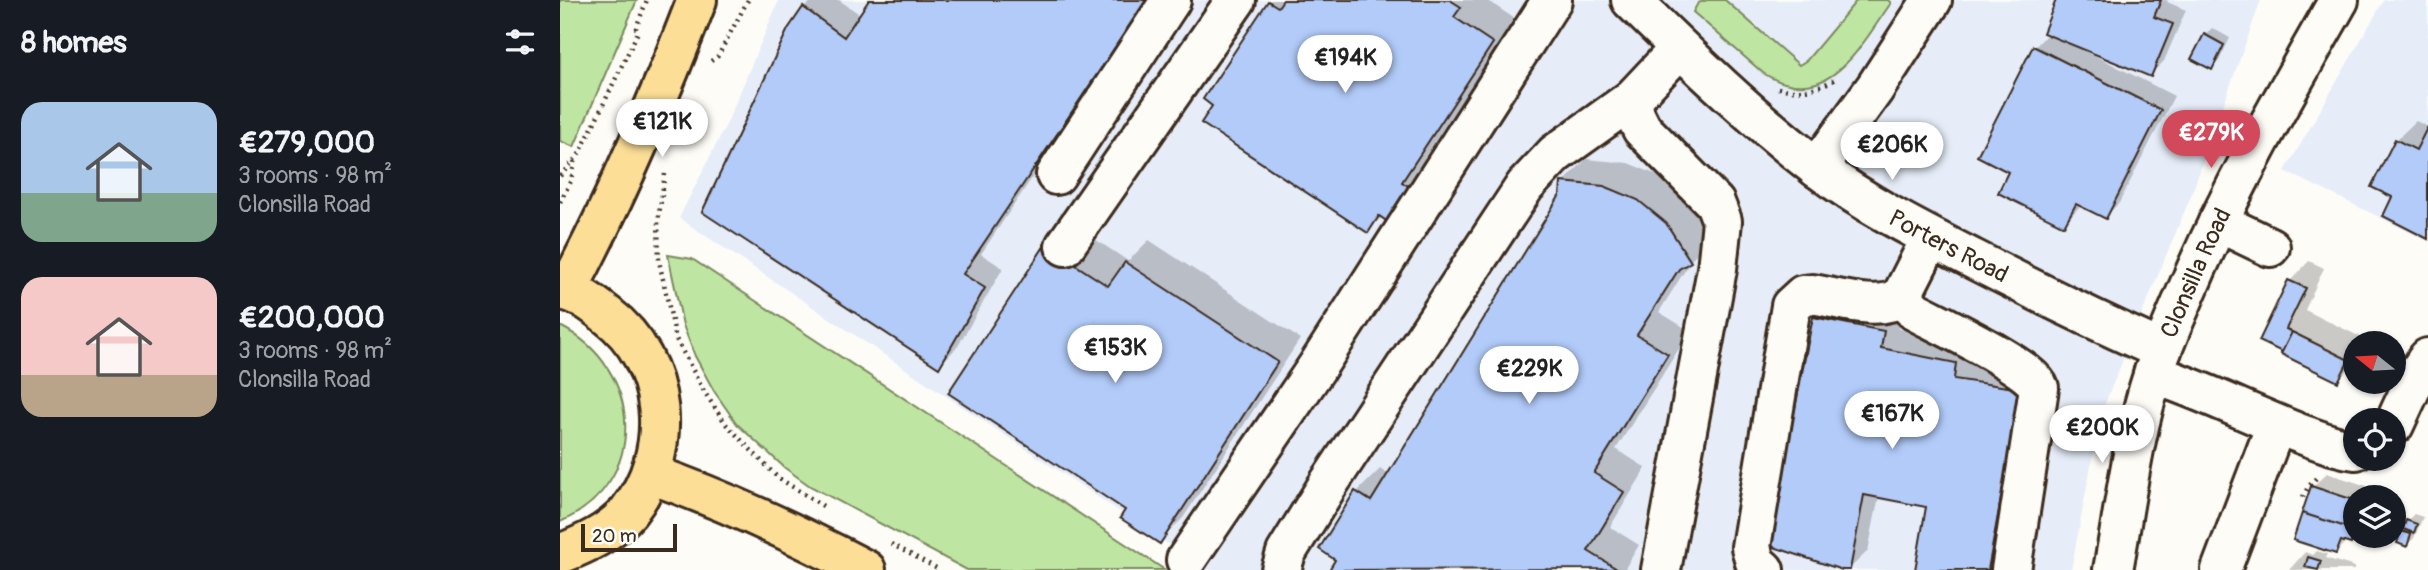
<!DOCTYPE html>
<html lang="en">
<head>
<meta charset="utf-8">
<style>
  :root { --surface:#171b24; --page:#242831; --text:#f1f3f6; --muted:#9ea1a6; --accent:#d1495b }
  body { margin:0; font-family:Pangolin,sans-serif; background:var(--page); color:var(--text); height:100vh; display:flex; flex-direction:column; font-size:26px; white-space:nowrap }
  * { box-sizing:border-box; margin:0 }
  p { font-size:23px; color:var(--muted) }
  .icon { flex:none; width:38px; height:38px; fill:none; stroke:currentColor; stroke-width:2; stroke-linecap:round; stroke-linejoin:round }
  .map { position:relative; flex:1; overflow:hidden }
  .drawer { display:flex; flex-direction:column; background:var(--surface); width:560px }
  .drawer>* { flex:none }
  .needle { width:46px; rotate:288deg }
  .buttons { position:absolute; left:1783px; top:331px; display:grid; gap:14px }
  .buttons a { display:grid; place-items:center; width:63px; height:63px; border-radius:50%; background:var(--surface); box-shadow:0 2px 5px #0004; font-size:35px }
  .scale { position:absolute; left:21px; bottom:18px; width:96px; box-sizing:border-box; padding-left:7px; border:4px solid #3b2a1e; border-top:0; font-size:19px; line-height:24px; white-space:nowrap; color:#3b2a1e; -webkit-text-stroke:5px #fdfcf7; paint-order:stroke }
  .price { position:absolute; translate:-50% -60px; padding:0 16px; border-radius:24px; background:#fff; color:#222; font-size:23px; line-height:46px; filter:drop-shadow(0 2px 4px #0008) }
  .price::after { content:''; position:absolute; left:50%; top:42px; width:21px; height:16px; margin-left:-10px; background:inherit; clip-path:polygon(0 0,100% 0,50% 100%) }
  .price.current { background:var(--accent); color:#fff }
  ul { padding:0; list-style:none }
  li { display:flex; align-items:center; gap:21px; height:175px; padding:0 21px }
  li span { display:grid; place-items:center; flex:none; width:196px; height:140px; border-radius:21px; color:#555 }
  li>.icon { margin-inline-start:auto }
  span .icon { width:84px; height:84px; fill:#fffc; stroke-width:1 }
  li b { font-size:30px }
  h2 { display:flex; justify-content:space-between; align-items:center; height:84px; padding:0 21px; font-size:30px }
  main { display:flex; flex:1; min-height:0 }
  .map>svg:first-child { display:block }
  .built { fill:#e6edf8 }
  .green { fill:#bee6a2; stroke:#7c8860; stroke-width:2 }
  .shadow { fill:#0003 }
  .building { fill:#b2cbf9; stroke:#3b2a1e; stroke-width:2 }
  .lines { fill:none; stroke-linecap:round; stroke-linejoin:round }
  .minor-casing { stroke:#3b2a1e; stroke-width:44 }
  .major-casing { stroke:#3b2a1e; stroke-width:44 }
  .path { stroke:#3b2a1e; stroke-width:4.5; stroke-dasharray:2 5; stroke-linecap:butt }
  .minor { stroke:#fdfcf7; stroke-width:38 }
  .major { stroke:#fcde96; stroke-width:38 }
  .labels { text-anchor:middle; dominant-baseline:central; stroke-width:5; stroke-linejoin:round; paint-order:stroke }
  .street-label { font-size:24px; fill:#3b2a1e; stroke:#fdfcf7 }
</style>
</head>
<body>
<main>
<section class="drawer">
<h2>8 homes<svg class="icon" aria-label="filters" viewBox="0 0 24 24"><path d="M4 7h16M4 17h16"/><circle cx="9" cy="7" r="2"/><circle cx="15" cy="17" r="2"/></svg></h2>
<ul>
<li><span style="background:linear-gradient(#a9c7e8 65%,#7fa58c 0)"><svg class="icon" aria-label="home" viewBox="0 0 24 24"><path d="M3 11l9-7 9 7M6 9v11h12V9"/></svg></span><div><b>€279,000</b><p>3 rooms · 98 m²</p><p>Clonsilla Road</p></div></li>
<li><span style="background:linear-gradient(#f6c9c9 70%,#b9a48a 0)"><svg class="icon" aria-label="home" viewBox="0 0 24 24"><path d="M3 11l9-7 9 7M6 9v11h12V9"/></svg></span><div><b>€200,000</b><p>3 rooms · 98 m²</p><p>Clonsilla Road</p></div></li>
</ul>
</section>
<div class="map">
<svg width="1868" height="570" viewBox="0 0 1868 570">
  <rect width="100%" height="100%" fill="#fdfcf7"/>
  <filter id="ink" filterUnits="userSpaceOnUse"><feTurbulence type="fractalNoise" baseFrequency=".0143" numOctaves="2"/><feDisplacementMap in="SourceGraphic" scale="14" xChannelSelector="R" yChannelSelector="G"/><feConvolveMatrix kernelMatrix="1 2 1 2 8 2 1 2 1" color-interpolation-filters="sRGB"/></filter>
  <g filter="url(#ink)">
    <path class="built" d="M219,0H1701L1630,198L1541,413L1511,570H647L119,218L167,123Z
      M1824,0H1868V241L1725,171Z"/>
    <path class="green" d="M0,0H77L14,147L0,141Z
      M1147,0H1165L1239,65L1247,60L1297,0H1328L1331,3C1299,48 1267,113 1203,73L1133,12L1138,3Z
      M108,255L132,259L605,570H407L250,486L225,468L177,424L154,391L135,356L123,325Z
      M0,326C84,368 90,483 0,522Z"/>
    <path class="shadow" d="M253,0H279L301,15L312,0H591L421,254L443,268L398,346L379,366L244,8Z
      M711,0H927L955,19L864,158L876,166L807,231L709,2Z
      M1498,0H1608L1607,2L1626,10L1604,61L1590,75L1534,52L1532,54L1614,96L1559,203L1545,217L1521,205L1504,224L1451,171L1420,155L1475,47L1488,33Z
      M1652,28L1670,38L1659,61L1652,68L1645,35Z
      M1856,121L1868,127V237L1835,197L1836,140Z
      M1026,159L1068,163L1102,177L1129,199L1153,237L1134,256L1099,312L1130,331L1056,449L1086,468L1050,527L1079,545L1064,570H771L778,559L797,492L820,469L829,475L1002,196L1003,183Z
      M509,222L568,261L589,240L740,339L623,518L599,542L568,509L390,393Z
      M1749,261L1764,268L1745,310L1807,340L1806,343H1796V362L1778,380L1702,340L1730,281Z
      M1274,298L1343,312L1339,329L1415,344L1479,370L1443,570H1357L1368,506L1319,496L1308,551L1288,570L1254,318Z
      M1767,473L1807,486L1803,497H1796L1797,536L1791,542L1787,541L1776,552L1752,487Z
      M1854,514L1863,517L1854,538L1847,545L1842,532L1847,521Z
      M1757,551L1767,554L1765,558L1795,567L1794,570H1729L1745,552L1753,555Z"/>
    <path class="building" d="M309,0H587L403,274L425,288L379,368L142,212L228,29L243,7L284,37Z
      M723,0H890L901,7L894,17L933,43L842,182L854,190L831,224L819,216L808,233L641,123L652,106L643,99L708,1L718,7Z
      M1496,0H1601L1594,17L1613,24L1591,77L1483,33Z
      M1644,34L1664,45L1652,70L1631,59Z
      M1473,46L1601,110L1546,219L1516,204L1504,226L1438,193L1448,172L1417,156Z
      M1867,128H1868V239L1823,216L1832,197L1811,187L1835,139L1856,150Z
      M1001,182L1044,186L1078,200L1106,223L1131,262L1119,269L1077,335L1108,354L1034,473L1064,492L1028,551L1057,569L769,570L775,560L759,549L795,491L811,501L1000,195Z
      M485,245L548,286L565,262L718,362L600,544L560,518L565,510L388,393Z
      M1728,280L1746,288L1726,329L1732,332L1722,352L1699,341Z
      M1253,317L1324,331L1321,348L1396,363L1394,379L1461,389L1428,570H1355L1366,507L1304,495L1290,570H1282L1208,545Z
      M1732,332L1789,360L1778,382L1721,354Z
      M1751,486L1794,500L1789,514L1796,516L1795,530L1742,513Z
      M1742,513L1795,530L1791,544L1781,541L1776,554L1733,540Z
      M1846,520L1857,524L1854,533L1843,529Z
      M1841,531L1851,534L1847,547L1837,543Z
      M1748,557L1761,561L1758,570L1745,567Z"/>
    <g class="lines">
      <defs>
        <g id="minor">
          <path id="s1" d="M1071,0C1130,58 1190,116 1256,167C1303,203 1358,231 1411,258C1474,290 1537,322 1602,350"/>
          <path d="M1072,99L1075,115L1082,129L1155,203L1162,221L1157,269L1101,570"/>
          <path d="M1257,168L1315,88L1372,0"/>
          <path d="M496,175L611,0"/>
          <path d="M1658,222L1710,247"/>
          <path d="M505,246L676,0"/>
          <path d="M1345,290L1346,302L1355,311C1379,324 1472,367 1479,388L1451,570"/>
          <path d="M1593,374C1645,391 1693,416 1744,435C1761,441 1777,448 1796,450"/>
          <path d="M1834,425L1858,373L1868,358"/>
          <path d="M626,560L757,367L992,0"/>
          <path d="M721,570L726,553L769,483L965,186L995,154L1072,99L1120,48"/>
          <path d="M1204,570L1195,562L1191,547L1231,306L1243,295L1252,294C1277,298 1319,312 1341,297L1371,238"/>
          <path id="s2" d="M1553,570C1565,505 1573,434 1594,372C1603,345 1615,319 1626,293C1669,191 1724,96 1779,0"/>
          <path d="M1661,570L1716,425"/>
        </g>
        <path id="major" d="M0,290C18,292 33,304 47,315C108,361 116,452 68,512C50,533 25,544 0,554
          M7,291C57,197 99,99 137,0
          M90,474C165,500 237,534 306,570"/>
      </defs>
      <use href="#minor" class="minor-casing"/>
      <use href="#major" class="major-casing"/>
      <path class="path" d="M151,61L158,56L188,0
        M1218,88C1242,93 1254,90 1276,79
        M105,174L98,221L99,261L116,339L145,393L166,424L217,477L263,506
        M0,176L20,153L78,32L76,28L87,0
        M0,202L11,181L15,158
        M1743,497L1748,487L1756,478
        M331,544L380,570"/>
      <use href="#minor" class="minor"/>
      <use href="#major" class="major"/>
    </g>
  </g>
  <g class="labels">
    <g class="street-label">
      <text stroke="none"><textPath href="#s1" startOffset="404">Porters Road</textPath></text>
      <text stroke="none"><textPath href="#s2" startOffset="310">Clonsilla Road</textPath></text>
    </g>
  </g>
</svg>
<div class="buttons">
<a><svg class="needle" viewBox="-14 -14 28 28"><path d="M0-13l5 13h-10z" fill="#e53935"/><path d="M0 13l5-13h-10z" fill="#9ea1a6"/></svg></a>
<a><svg class="icon" aria-label="locate" viewBox="0 0 24 24"><circle cx="12" cy="12" r="6"/><path d="M12 2v4M12 18v4M2 12h4M18 12h4"/></svg></a>
<a><svg class="icon" aria-label="layers" viewBox="0 0 24 24"><path d="M12 4l9 5-9 5-9-5zM3 14l9 5 9-5"/></svg></a>
</div>
<div class="scale">20 m</div>
<b class="price" style="left:785px;top:95px">€194K</b>
<b class="price" style="left:102px;top:159px">€121K</b>
<b class="price current" style="left:1651px;top:170px">€279K</b>
<b class="price" style="left:1332px;top:182px">€206K</b>
<b class="price" style="left:555px;top:385px">€153K</b>
<b class="price" style="left:969px;top:406px">€229K</b>
<b class="price" style="left:1332px;top:451px">€167K</b>
<b class="price" style="left:1542px;top:465px">€200K</b>
</div>
</main>
</body>
</html>
